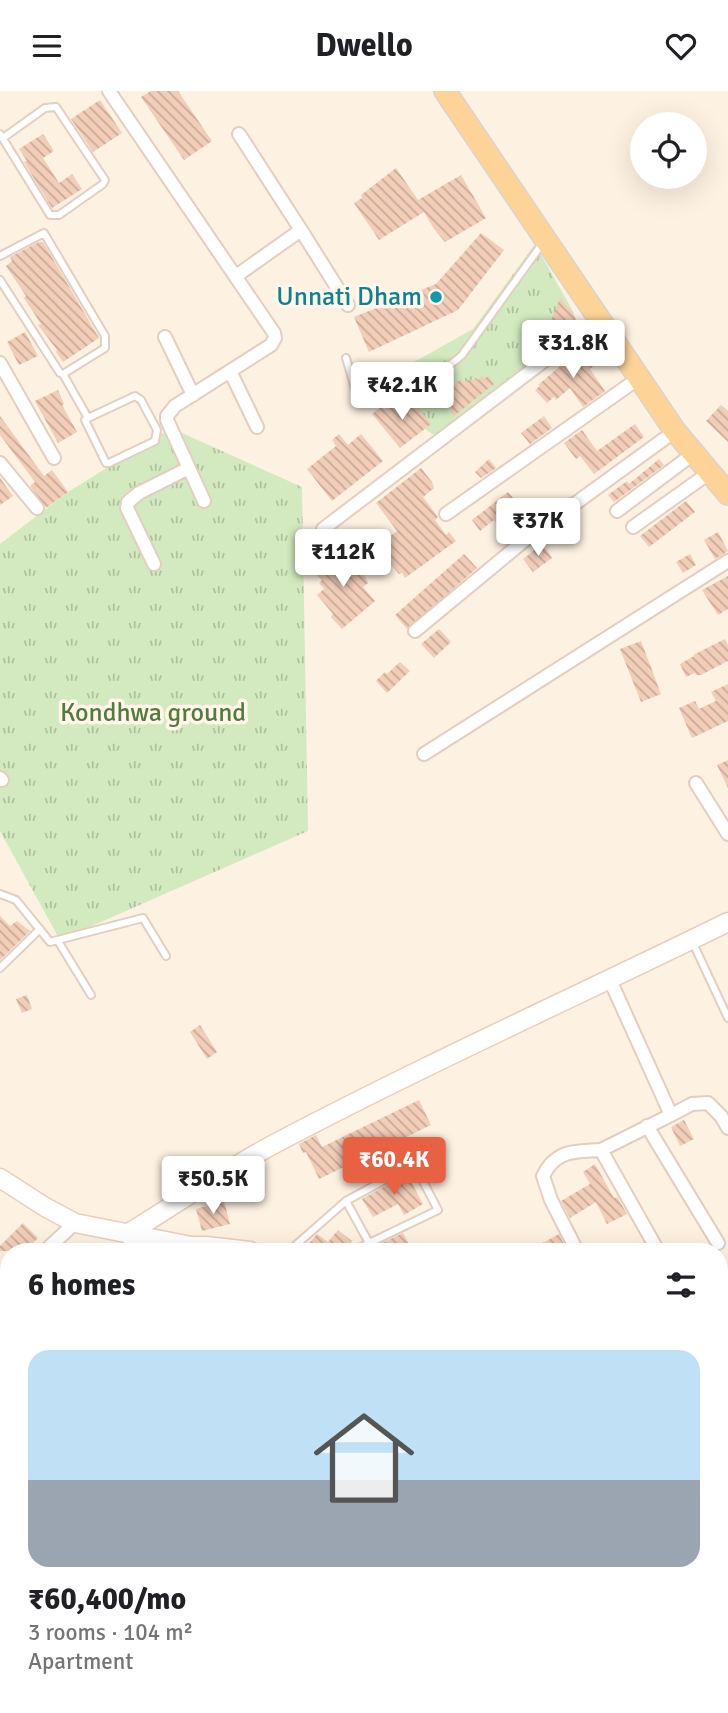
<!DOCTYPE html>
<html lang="en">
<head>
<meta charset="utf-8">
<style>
  :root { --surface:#fff; --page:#f2f2f2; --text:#202124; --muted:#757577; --accent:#e96143 }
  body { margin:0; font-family:Signika,sans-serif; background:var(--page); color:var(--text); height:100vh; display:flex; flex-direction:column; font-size:26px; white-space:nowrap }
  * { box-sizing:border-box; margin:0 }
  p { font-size:23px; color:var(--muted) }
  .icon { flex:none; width:38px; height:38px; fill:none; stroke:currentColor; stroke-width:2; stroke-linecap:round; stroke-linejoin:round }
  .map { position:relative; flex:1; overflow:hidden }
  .panel { position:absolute; left:0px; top:1152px; width:728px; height:471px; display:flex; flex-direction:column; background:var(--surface); border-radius:28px 28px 0 0; box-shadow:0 7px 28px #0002 }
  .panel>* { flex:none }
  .buttons { position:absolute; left:630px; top:21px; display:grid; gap:14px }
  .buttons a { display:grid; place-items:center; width:77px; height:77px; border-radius:50%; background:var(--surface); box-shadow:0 7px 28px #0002; font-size:35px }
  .price { position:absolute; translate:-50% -60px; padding:0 16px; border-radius:7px; background:#fff; color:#222; font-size:23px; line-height:46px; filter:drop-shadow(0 2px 4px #0008) }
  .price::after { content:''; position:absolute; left:50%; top:42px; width:21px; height:16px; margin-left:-10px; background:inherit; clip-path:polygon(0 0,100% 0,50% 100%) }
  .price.on { background:var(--accent); color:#fff }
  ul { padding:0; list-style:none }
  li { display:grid; align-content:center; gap:14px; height:371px; padding:0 28px }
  li span { display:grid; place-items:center; height:217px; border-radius:21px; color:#555 }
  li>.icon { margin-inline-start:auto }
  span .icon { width:126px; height:126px; fill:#fffc; stroke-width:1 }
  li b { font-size:30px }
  h2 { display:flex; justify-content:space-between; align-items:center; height:84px; padding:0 28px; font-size:30px }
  header { display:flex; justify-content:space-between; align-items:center; height:91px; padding:0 28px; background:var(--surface); font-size:32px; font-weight:800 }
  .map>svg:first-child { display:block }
  .education { fill:#eedef9 }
  .park { fill:url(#park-tufts) }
  .building { fill:url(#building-back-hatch) }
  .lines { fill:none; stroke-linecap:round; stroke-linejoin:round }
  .lane-casing { stroke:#e3cec0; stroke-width:10 }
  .street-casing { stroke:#e3cec0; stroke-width:16 }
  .secondary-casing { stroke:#e8cfbd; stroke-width:21 }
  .primary-casing { stroke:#dbd3cf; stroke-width:24 }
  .lane { stroke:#fff; stroke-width:6 }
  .street { stroke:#fff; stroke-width:12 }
  .secondary { stroke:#fff; stroke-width:18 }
  .primary { stroke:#fdd398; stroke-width:21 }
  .culture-dot { fill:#0f9aa8; stroke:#fff5e8; stroke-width:2.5 }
  .labels { text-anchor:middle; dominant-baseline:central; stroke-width:7; stroke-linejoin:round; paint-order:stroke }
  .culture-label { font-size:26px; fill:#0d838f; stroke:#fff5e8; text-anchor:end }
  .park-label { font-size:26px; fill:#547a40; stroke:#fff5e8 }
</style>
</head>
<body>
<header><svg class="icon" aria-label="menu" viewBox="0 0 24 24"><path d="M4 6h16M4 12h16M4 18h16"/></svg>Dwello<svg class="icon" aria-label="heart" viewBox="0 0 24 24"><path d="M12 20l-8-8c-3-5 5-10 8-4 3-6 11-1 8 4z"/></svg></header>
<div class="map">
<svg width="728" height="1622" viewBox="0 0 728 1622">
  <defs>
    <pattern id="park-tufts" width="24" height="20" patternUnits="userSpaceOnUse" patternTransform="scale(1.75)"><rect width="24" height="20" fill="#d3eac0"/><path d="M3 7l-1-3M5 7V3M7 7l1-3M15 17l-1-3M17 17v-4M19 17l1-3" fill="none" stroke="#b0c09e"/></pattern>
    <pattern id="building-back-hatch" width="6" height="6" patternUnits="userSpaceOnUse" patternTransform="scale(1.75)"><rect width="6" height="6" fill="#f2cdb8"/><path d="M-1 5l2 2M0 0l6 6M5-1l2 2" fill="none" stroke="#c9a998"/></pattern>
  </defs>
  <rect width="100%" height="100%" fill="#fdf1e1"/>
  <path class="education" d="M223,1614H266L272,1622H220L226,1618Z"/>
  <path class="park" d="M535,153L574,222L516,290L434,344L364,299L473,238Z
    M171,337L302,396L308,740L60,849L0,740V453L68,401Z"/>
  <path class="building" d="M151,0H178L212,50L184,69L141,6Z
    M100,9L122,42L93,61L71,28Z
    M43,43L54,60L43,67L59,92L72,83L82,98L52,117L24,71L27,70L19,58Z
    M396,77L418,109L461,84L486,127L445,151L434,138L424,121L379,149L354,112L362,107L361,104Z
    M481,142L504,159L458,219L369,261L354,226L436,193Z
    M39,151H43L99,247L63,271L56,261L57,259L38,234L41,233L24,207L26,205L6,175L12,170L10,166Z
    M560,207L573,222L576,228L557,249L535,264L529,256L536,251L539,243L549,235Z
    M25,241L38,265L19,274L7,251Z
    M586,259L597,272L590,278L605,300L583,316L570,297L556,309L554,306L547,312L535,299L540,295L538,294L576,262L578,265Z
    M482,285L484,288L488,285L494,293L454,325L439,301L450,292L452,295L461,288L464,292L470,288L472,290L476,287L478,289Z
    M58,299L64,313L62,314L77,341L58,352L35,310Z
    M412,308L431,333L400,357L372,323L382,315L384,318L392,314L394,317L399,313L401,317Z
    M721,314L728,320V351L706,330Z
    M0,325L44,385L52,379L68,401L46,417L30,395L35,391L0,344Z
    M544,325L552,337L530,353L521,342Z
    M635,333L644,346L594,383L580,365L576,368L564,352L582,339L597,360Z
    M339,343L348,354L361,343L383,370L332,410L307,378L336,355L332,349Z
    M489,368L496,377L481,387L475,381Z
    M659,368L664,374L614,411L608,404L627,390L629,393Z
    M421,377L432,391L434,397L423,406L438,426L435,429L446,444L449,441L456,450L405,487L402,482L399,483L376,456L397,440L376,412Z
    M0,387L13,405L0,414Z
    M508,401L534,431L511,449L494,429L480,440L472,429Z
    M686,410L695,421L649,456L640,445Z
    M718,441L728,460L715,468L704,449Z
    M542,453L552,467L533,481L523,468Z
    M340,458L366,487L368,492L363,496L375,510L342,538L331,526L333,523L317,504L324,498L319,492L322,489L317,484L321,481L317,477Z
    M464,463L477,477L407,538L395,524Z
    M690,463L696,474L683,482L676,471Z
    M728,485V518L718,524L702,499Z
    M439,538L451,551L434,567L421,553Z
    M725,548L728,554V570L701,584H696L695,582L686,586L680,573L694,565L693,564Z
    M641,550L661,603L641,611L620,558Z
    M400,571L410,580L387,602L376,590L385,581L387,583Z
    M728,593V630L692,647L679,617L695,610L699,618L716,610L711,601Z
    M728,669V697L717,674Z
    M0,825L10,835L17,830L30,840L0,869Z
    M27,904L32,918L22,922L16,908Z
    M200,934L217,961L207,968L190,941Z
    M419,1009L431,1034L319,1088L306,1061L303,1062L299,1053L316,1044L322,1056Z
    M684,1029L694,1048L680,1055L671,1036Z
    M595,1073L614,1107L617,1106L627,1123L607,1133L596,1111L570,1127L561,1110L590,1093L583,1081Z
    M407,1083L423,1113L404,1124L398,1113L373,1126L362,1108Z
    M224,1110L230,1133L202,1140L196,1118Z
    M23,1132L38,1147L25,1160H0V1155Z
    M338,1139L352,1150L343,1160H303L317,1143L328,1151Z
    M403,1142L413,1160H367L378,1154Z
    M559,1143L567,1160H528Z"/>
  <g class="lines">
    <defs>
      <path id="lane" d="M0,43L50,124H59L103,93L105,89L56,16L45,17L3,47
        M0,165L44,142L105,245V257L63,283L60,282L0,189
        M346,267L357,304C388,297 439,287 462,264L542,153
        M63,283L88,327L135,305L141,309L157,339L155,350L109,372H106L85,329L88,327
        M0,803L16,809L50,851L143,827L166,865
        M58,850L91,904
        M692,850L728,927
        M0,877L40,838
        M346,1110L369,1152
        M127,1145V1160
        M289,1160L346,1110L414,1073L438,1119L359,1157L361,1160
        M719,1196L728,1190
        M159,1614L164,1622
        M276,1614L281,1622
        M293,1614L298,1622
        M374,1614L379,1622
        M456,1614L461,1622
        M514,1614L519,1622
        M559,1614L564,1622
        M579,1622L596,1614
        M664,1622L680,1614"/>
      <path id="street" d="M109,0L274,242L275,247L271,254L175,315L167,325V329L204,410
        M301,139L348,214
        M236,185L301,139L239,43
        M165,246L193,304
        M0,272L54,367
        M230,280L257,336
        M0,372L37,417
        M617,420L693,363
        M446,423L639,287
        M633,436L709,382
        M323,438L599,228
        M154,473L127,417L128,411L139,402L189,377
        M415,540L525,449L675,340
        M424,663L728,470
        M0,687L2,689
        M696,692L728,743
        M610,889L671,1024L601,1059L658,1160
        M671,1024L692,1013L708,1012L721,1025L728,1037
        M647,1035L718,1152
        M45,1160L75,1132
        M577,1160L551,1109L543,1085C556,1058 575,1061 601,1059
        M0,1204L9,1196
        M719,1243L728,1237
        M719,1322L728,1316
        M719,1359L728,1353
        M0,1460L9,1481
        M0,1573L9,1588
        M719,1574L723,1573L728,1579
        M24,1614L29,1622
        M81,1614L87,1622
        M623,1614L627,1616L641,1614"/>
      <path id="secondary" d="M0,1087L45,1116L75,1132L191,1155H206L250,1160
        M127,1143C176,1113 225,1079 276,1052C424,974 577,905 728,831
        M719,1387L728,1396"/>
      <path id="primary" d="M445,0L675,340L728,403"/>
    </defs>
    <use href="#lane" class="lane-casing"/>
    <use href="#street" class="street-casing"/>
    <use href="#secondary" class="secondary-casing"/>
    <use href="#primary" class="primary-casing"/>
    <use href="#lane" class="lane"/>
    <use href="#street" class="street"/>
    <use href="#secondary" class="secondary"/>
    <use href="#primary" class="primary"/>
  </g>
  <circle class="culture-dot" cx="436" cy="206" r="7"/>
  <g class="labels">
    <g class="culture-label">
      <text x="422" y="206">Unnati Dham</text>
    </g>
    <g class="park-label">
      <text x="153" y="622">Kondhwa ground</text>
    </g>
  </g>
</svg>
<div class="buttons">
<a><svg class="icon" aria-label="locate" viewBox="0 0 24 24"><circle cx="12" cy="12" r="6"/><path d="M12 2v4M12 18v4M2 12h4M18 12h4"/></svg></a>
</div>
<b class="price" style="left:573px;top:289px">₹31.8K</b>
<b class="price" style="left:402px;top:331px">₹42.1K</b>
<b class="price" style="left:538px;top:467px">₹37K</b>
<b class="price" style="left:343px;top:498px">₹112K</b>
<b class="price on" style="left:394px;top:1106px">₹60.4K</b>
<b class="price" style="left:213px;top:1125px">₹50.5K</b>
<section class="panel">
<h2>6 homes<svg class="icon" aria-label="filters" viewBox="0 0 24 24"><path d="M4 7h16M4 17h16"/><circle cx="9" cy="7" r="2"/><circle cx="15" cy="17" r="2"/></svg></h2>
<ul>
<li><span style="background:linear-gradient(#bfe0f5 60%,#9aa5b1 0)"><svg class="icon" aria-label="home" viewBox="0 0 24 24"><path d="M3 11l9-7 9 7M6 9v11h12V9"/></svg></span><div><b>₹60,400/mo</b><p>3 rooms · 104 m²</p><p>Apartment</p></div></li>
</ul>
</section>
</div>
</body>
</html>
